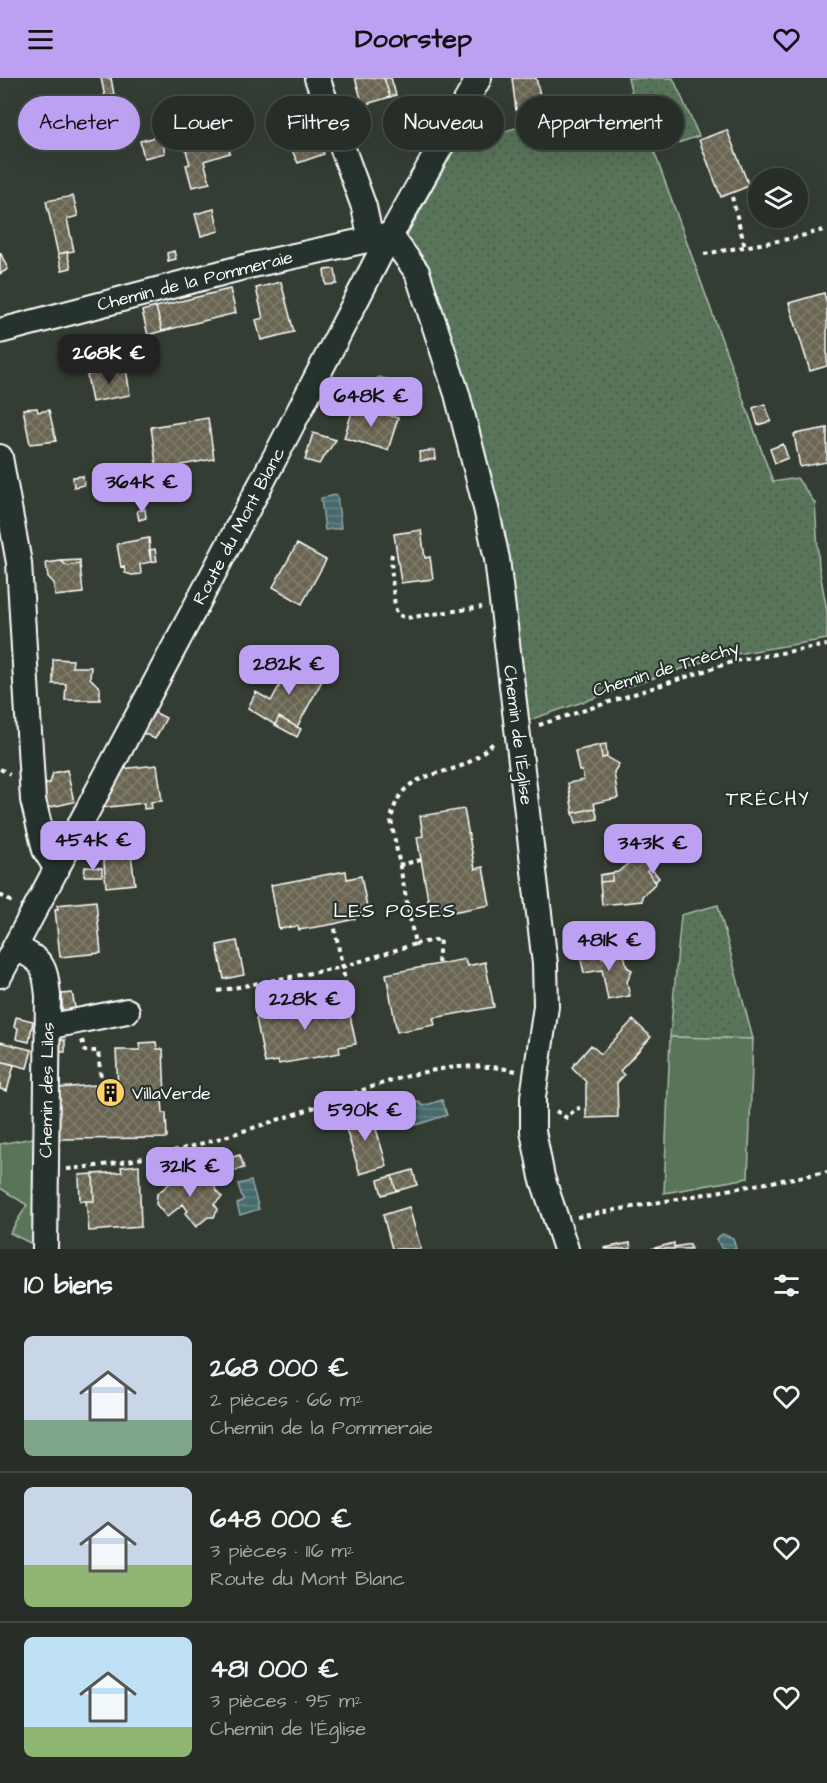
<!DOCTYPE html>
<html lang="fr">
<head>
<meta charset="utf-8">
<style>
  :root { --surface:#272e27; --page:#2f362f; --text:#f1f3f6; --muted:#a4a8a7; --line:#434a44; --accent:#bca0f2 }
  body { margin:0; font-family:"Architects Daughter",sans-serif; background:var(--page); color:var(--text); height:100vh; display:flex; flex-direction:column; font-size:22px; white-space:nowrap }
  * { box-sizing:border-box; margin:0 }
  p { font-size:20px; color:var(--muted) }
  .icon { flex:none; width:33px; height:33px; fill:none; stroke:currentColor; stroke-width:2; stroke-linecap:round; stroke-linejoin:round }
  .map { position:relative; height:1171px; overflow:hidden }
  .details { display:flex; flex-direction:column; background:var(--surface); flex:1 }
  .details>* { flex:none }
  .guide { position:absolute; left:18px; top:18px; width:792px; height:54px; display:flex; gap:12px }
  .buttons { position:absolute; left:748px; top:90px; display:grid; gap:12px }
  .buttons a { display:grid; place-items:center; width:60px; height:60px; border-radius:50%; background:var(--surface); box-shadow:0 6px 24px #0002,0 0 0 2px var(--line); font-size:30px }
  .price { position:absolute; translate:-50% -51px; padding:0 14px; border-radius:12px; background:var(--accent); color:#111; font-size:20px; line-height:39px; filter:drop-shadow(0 2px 3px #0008) }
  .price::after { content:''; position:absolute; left:50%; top:36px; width:18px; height:14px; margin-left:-9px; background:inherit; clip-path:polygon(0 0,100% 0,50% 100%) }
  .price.active { background:#222; color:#fff }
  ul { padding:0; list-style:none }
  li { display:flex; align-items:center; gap:18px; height:150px; padding:0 24px }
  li+li { border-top:2px solid var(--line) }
  li span { display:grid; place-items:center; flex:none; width:168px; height:120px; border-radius:9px; color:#555 }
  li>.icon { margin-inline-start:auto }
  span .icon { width:72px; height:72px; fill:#fffc; stroke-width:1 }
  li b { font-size:26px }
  h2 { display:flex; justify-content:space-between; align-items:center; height:72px; padding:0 24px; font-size:26px }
  .tag { padding:0 21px; border-radius:27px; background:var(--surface); box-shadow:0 6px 24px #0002,0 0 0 2px var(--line); font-size:21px; line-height:54px }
  .tag.active { background:var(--accent); color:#111 }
  header { display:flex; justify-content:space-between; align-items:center; height:78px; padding:0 24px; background:var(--accent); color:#111; font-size:27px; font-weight:700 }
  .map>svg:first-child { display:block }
  .grass { fill:url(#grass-dots); stroke:#acbaac; stroke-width:1.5 }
  .green { fill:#59745a; stroke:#acbaac; stroke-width:1.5 }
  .water { fill:url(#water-rules); stroke:#91a6a7; stroke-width:1.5 }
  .building { fill:url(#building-cross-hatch); stroke:#fff; stroke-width:1.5 }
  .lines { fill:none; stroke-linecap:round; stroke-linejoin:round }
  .minor-casing { stroke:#fff; stroke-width:28 }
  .path { stroke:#fff; stroke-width:4; stroke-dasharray:4.5 4.5; stroke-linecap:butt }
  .minor { stroke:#26332d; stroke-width:24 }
  .labels { text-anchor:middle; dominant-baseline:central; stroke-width:4.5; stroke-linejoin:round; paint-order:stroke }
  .street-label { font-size:18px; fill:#fff; stroke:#26332d }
  .poi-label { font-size:18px; fill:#fff; stroke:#26332d; text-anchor:start }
  .neighbourhood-label { font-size:20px; letter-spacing:1.5px; fill:#fff; stroke:#26332d }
</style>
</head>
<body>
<header><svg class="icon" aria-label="menu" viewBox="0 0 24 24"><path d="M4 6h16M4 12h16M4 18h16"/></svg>Doorstep<svg class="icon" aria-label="heart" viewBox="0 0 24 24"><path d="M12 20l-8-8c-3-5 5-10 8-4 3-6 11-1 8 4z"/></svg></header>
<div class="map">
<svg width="827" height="1171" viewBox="0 0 827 1171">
  <defs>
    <pattern id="grass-dots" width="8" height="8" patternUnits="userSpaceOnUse" patternTransform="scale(1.5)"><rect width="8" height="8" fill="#59745a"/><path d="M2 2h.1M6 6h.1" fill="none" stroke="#515c52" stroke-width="1.8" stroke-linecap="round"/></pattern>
    <pattern id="water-rules" width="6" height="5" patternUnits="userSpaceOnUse" patternTransform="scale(1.5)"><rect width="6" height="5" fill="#476b6d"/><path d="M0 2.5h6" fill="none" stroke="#638183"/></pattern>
    <pattern id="building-cross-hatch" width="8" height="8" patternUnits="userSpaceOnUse" patternTransform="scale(1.5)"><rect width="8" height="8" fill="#6a6552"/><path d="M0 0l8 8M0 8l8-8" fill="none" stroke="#807c6c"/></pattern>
  </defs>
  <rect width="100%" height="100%" fill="#343d34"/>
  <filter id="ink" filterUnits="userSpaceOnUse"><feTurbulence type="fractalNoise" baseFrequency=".0167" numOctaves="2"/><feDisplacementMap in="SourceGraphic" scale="12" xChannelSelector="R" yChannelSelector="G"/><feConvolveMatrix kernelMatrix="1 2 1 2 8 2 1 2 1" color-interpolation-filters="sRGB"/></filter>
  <g filter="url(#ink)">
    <path class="grass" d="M628,0H673L699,58L654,73L773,404L797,400L815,425L819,489L827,533V561L717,579L523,644L430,198L407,157L457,67L632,16Z
      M718,827L753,961L670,959L681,837Z"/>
    <path class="green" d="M670,959L753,961L748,1100L664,1115Z
      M38,1059L34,1167L10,1155L27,1127L0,1110V1066Z"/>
    <path class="water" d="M379,299L406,307L402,319L376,311L374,303Z
      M337,417L341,450L325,452L321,420Z
      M442,1022L447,1037L416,1047L411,1031L414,1025L419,1024L423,1028Z
      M251,1103L259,1131L240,1137L237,1126L243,1122L238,1106Z
      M722,1156L733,1160L736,1171H722L716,1161Z"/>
    <path class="building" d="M101,0H111L114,17L105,19Z
      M355,0H384L390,19L363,27Z
      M384,0H391L396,17L390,19Z
      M512,0H536L542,26L516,32Z
      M111,18L114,34L107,36L113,64L88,69L78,25Z
      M285,23L296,54L313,48L324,76L298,85L285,58L279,60L268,29Z
      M208,25L210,32L191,37L189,30Z
      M189,30L191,37L210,32L215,51L223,48L230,75L204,83L210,105L192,109L186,87L190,86L186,73L190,71L187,59L183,60L176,34Z
      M727,52L749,108L721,119L699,62Z
      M161,58L165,75L144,80L140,63Z
      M73,118L78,138L67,141L74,173L58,176L46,123Z
      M214,131L219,153L201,158L195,136Z
      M174,173L176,181L168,183L167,175Z
      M0,174L8,191L0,196Z
      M67,174L71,190L62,192L58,176Z
      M335,191L337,206L326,207L324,192Z
      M281,204L294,254L261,262L256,242L263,240L256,210Z
      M230,211L236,235L162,253L156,229Z
      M824,215L827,226V288L810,293L789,225Z
      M156,229L162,253L148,257L142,233Z
      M126,290L130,317L92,324L87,297Z
      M765,326L771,343L758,347L753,330Z
      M354,327L398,340L388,372L344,360Z
      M37,330L38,334L49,332L56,363L30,366L23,331Z
      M208,340L214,381L181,387L183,403L159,407L151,349Z
      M827,350V384L800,389L794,356Z
      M313,355L336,362L319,386L305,382Z
      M783,366L788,380L775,385L770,371Z
      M435,372L436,381L420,383L419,374Z
      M83,398L84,407L74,409L73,399Z
      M145,431L146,440L139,442L137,433Z
      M421,452L425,480L430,479L433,501L401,505L394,456Z
      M149,460L151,484L140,486L141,496L132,497L125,495L124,488L121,489L117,466Z
      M297,466L326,482L302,526L273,509Z
      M155,471L157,483L151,484L149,472Z
      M80,482V486L67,488L61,483Z
      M61,483L67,488L80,486L83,515L55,518L54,505L48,499L46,485Z
      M53,581L73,582L72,589H91L90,600L100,610V622H65L66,606H53Z
      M293,583L324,599L297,649L279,639L275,647L248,630L256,614L271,623Z
      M152,633L166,640L155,661L141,654Z
      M279,639L301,651L297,659L275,647Z
      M606,666L607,679L602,680L600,667Z
      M600,667L602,680L607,679L619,686L614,694L618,720L594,725L595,730L573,735L568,705L584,702L582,693H579L575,673Z
      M157,687L162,723L151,724L152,730L144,731V725L100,730L121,691Z
      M67,692L74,724L46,730L41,707L50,705L53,695Z
      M595,730L598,741L576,745L573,735Z
      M464,731L475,791L483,789L490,827L431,838L417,759L423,758L420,738Z
      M130,769L135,806L106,809L103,772Z
      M639,776L651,790L647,793L656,805L642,818V823L602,827L600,804L612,803V795L618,794Z
      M85,789L102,790V798H84Z
      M651,790L659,800L655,804L647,793Z
      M346,793L347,801L361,798L368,834L354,837L355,841L334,846L299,852L298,848L279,851L271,807Z
      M612,795V803L600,804V797Z
      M96,823L101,875L60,879L55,831H58L57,827Z
      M237,863L244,897L224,901L217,867Z
      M600,870L602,880L624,876L627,889L632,892L627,904L630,918L608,922L602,892L584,895L579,873Z
      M465,881L467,888L485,884L494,929L433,940L435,947L397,954L386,896Z
      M72,915L76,934L62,936V916Z
      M330,921L331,926L347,923L356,966L339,969L340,975L279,986L278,983L265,985L256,940L270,937L269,932Z
      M16,939L33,943L29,964L16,961L18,950L14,949Z
      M633,942L651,959L620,993L624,997L617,1005L618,1039L586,1040V1004L572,989L591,967L601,976Z
      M58,962H65V974H58Z
      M0,964L32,972L27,990L0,983Z
      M156,964L157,971H163L165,1020L162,1021L163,1035H166L167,1060L59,1061L57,1010L95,1007V1010H118L116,972H140L139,965Z
      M0,983L14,987L7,1013L0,1011Z
      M370,1031L387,1088L360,1096L343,1041Z
      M240,1077L244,1090L225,1095L222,1082Z
      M139,1087L141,1149L89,1153L86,1123H94L93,1096L122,1094L121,1089Z
      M413,1092L417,1107L396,1113L392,1098Z
      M200,1093L207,1101L216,1102L215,1111L222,1119L214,1126L218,1131L214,1139H208L196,1149L185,1135L188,1133L183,1126L167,1139L156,1126L157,1116L181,1096L187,1104Z
      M93,1096L94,1123H80L79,1097Z
      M392,1098L396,1113L382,1117L378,1102Z
      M409,1129L421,1171H392L383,1137Z
      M630,1165L631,1171H605L604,1170Z
      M674,1165V1169L690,1166L691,1171H651Z"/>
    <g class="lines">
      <defs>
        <path id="minor" d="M317,0L364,129L371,162
          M0,253L248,188L390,157L417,194L457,316L486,430L497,481L545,886L546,928L533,1019V1053L542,1099L566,1171
          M0,379L19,485L33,722L45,772L57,791
          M15,869C43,883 45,887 48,918L45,1171
          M0,897L280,370L379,178L479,0
          M47,949L127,933"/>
      </defs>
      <use href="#minor" class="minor-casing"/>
      <path class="path" d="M732,119L745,169
        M704,176L794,160L827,151
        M392,476C390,483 394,530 397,536L406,540L482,529
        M539,647L735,583L827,567
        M0,691L10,696
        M399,787L421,782
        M0,817L14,825
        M415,866L440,861L438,886
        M290,899L295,927
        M218,913L342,889L415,866L391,742C399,698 428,700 461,688C474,683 485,672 496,663
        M293,919L346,908L334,846
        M82,962L85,973H98L102,1010
        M556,1033L567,1040L575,1031L580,1030
        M67,1091C145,1085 218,1062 292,1037C363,1014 439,975 516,993
        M577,1139L827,1094"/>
      <use href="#minor" class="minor"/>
    </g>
  </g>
  <defs>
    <symbol id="building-disc" viewBox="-11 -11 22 22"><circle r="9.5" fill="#ffd166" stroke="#26332d"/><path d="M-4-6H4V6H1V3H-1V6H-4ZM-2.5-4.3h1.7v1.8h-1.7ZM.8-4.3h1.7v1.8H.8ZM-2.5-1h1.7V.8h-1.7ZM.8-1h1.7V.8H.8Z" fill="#111"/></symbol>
  </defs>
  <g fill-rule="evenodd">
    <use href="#building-disc" x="94" y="998" width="33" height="33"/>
  </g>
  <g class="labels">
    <g class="street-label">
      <text transform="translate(195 203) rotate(-14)">Chemin de la Pommeraie</text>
      <text transform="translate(239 448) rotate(-62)">Route du Mont Blanc</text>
      <text transform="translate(666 591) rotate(-17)">Chemin de Tréchy</text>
      <text transform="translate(518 657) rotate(83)">Chemin de l'Église</text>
      <text transform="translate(47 1012) rotate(-89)">Chemin des Lilas</text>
    </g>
    <g class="poi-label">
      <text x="132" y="1015">VillaVerde</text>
    </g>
    <g class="neighbourhood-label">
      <text x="768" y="721">TRÉCHY</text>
      <text x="395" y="833">LES POSES</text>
    </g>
  </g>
</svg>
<div class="buttons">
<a><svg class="icon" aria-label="layers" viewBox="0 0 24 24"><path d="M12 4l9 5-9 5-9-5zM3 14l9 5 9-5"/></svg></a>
</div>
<b class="price active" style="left:109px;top:307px">268K €</b>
<b class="price" style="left:371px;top:350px">648K €</b>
<b class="price" style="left:142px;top:436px">364K €</b>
<b class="price" style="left:289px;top:618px">282K €</b>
<b class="price" style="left:93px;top:794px">454K €</b>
<b class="price" style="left:653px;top:797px">343K €</b>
<b class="price" style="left:609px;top:894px">481K €</b>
<b class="price" style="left:305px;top:953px">228K €</b>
<b class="price" style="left:365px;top:1064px">590K €</b>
<b class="price" style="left:190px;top:1120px">321K €</b>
<div class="guide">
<a class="tag active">Acheter</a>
<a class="tag">Louer</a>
<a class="tag">Filtres</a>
<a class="tag">Nouveau</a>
<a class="tag">Appartement</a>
</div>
</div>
<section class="details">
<h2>10 biens<svg class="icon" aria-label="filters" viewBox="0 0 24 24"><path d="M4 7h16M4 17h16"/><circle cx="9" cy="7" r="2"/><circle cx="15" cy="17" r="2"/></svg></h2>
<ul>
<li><span style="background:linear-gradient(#c9d6e8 70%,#7fa58c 0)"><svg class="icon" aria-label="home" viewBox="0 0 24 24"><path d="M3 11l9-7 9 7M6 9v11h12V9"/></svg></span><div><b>268 000 €</b><p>2 pièces · 66 m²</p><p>Chemin de la Pommeraie</p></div><svg class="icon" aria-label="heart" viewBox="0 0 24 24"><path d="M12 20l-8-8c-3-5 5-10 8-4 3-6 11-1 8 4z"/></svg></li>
<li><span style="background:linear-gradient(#c9d6e8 65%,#8fb573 0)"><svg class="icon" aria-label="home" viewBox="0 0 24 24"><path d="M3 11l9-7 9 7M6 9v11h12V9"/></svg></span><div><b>648 000 €</b><p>3 pièces · 116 m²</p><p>Route du Mont Blanc</p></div><svg class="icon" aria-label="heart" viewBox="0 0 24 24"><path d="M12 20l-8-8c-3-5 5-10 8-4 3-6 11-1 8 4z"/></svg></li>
<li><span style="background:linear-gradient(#bfe0f5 75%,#8fb573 0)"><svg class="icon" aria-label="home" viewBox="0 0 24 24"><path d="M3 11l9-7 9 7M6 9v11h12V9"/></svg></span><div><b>481 000 €</b><p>3 pièces · 95 m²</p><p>Chemin de l'Église</p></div><svg class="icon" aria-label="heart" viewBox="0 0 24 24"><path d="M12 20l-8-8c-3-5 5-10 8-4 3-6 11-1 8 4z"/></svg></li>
</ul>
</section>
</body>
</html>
